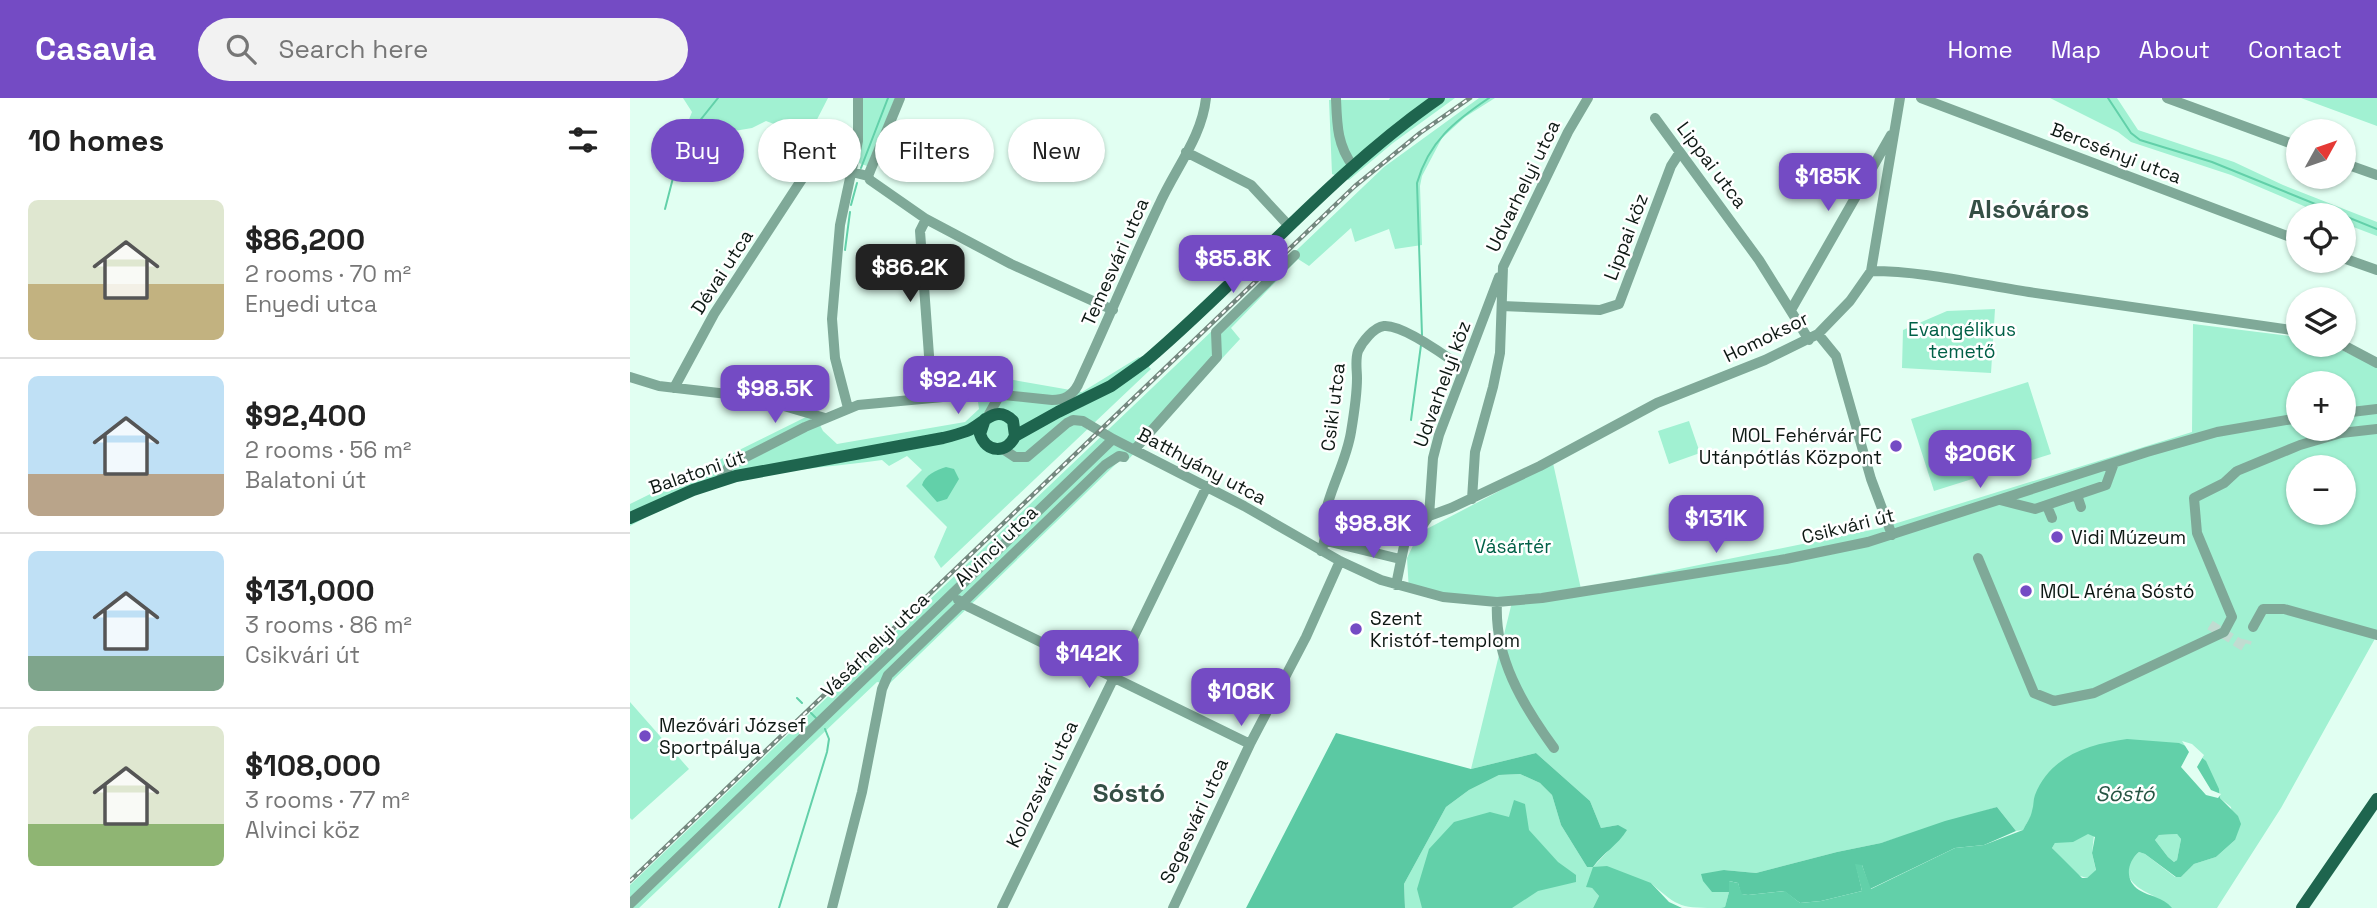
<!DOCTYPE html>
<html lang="en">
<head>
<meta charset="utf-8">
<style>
  :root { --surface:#fff; --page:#f2f2f2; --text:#222; --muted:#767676; --line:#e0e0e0; --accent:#744bc4 }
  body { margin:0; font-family:"Space Grotesk",sans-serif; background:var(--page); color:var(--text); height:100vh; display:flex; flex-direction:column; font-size:26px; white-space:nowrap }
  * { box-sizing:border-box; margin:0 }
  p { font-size:23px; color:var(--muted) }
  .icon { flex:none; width:38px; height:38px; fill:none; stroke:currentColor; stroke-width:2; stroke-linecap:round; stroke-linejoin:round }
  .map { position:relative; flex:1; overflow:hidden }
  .sheet { display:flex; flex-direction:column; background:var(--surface); width:630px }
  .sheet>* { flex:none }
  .banner { position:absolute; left:21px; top:21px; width:665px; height:63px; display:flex; gap:14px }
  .needle { width:46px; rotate:50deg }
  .fabs { position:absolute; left:1656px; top:21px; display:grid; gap:14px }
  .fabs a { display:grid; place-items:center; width:70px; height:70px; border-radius:50%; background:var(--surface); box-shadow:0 2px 5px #0004; font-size:35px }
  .price { position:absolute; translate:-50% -60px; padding:0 16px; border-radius:14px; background:var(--accent); color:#fff; font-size:23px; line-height:46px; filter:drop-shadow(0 2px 4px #0008) }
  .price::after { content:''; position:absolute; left:50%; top:42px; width:21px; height:16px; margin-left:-10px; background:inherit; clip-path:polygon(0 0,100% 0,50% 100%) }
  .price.selected { background:#222; color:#fff }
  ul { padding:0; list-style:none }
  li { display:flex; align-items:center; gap:21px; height:175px; padding:0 28px }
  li+li { border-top:2px solid var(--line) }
  li span { display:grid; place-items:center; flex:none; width:196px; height:140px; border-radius:10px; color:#555 }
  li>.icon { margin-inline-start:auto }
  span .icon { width:84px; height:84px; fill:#fffc; stroke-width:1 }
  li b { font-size:30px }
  h2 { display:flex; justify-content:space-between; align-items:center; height:84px; padding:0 28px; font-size:30px }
  .pill { padding:0 24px; border-radius:32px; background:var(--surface); box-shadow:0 2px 5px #0004; font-size:24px; line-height:63px }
  .pill.selected { background:var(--accent); color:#fff }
  header { display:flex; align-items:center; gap:42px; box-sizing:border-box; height:98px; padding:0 35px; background:var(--accent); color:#fff }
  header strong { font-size:33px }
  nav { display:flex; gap:38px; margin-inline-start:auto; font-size:24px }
  .search { width:490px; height:63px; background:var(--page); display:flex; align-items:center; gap:18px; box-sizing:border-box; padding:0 24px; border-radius:38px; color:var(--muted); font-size:26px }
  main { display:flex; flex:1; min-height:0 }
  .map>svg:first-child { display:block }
  .green { fill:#a1f1d2; fill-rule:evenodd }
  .forest { fill:#5bc9a3 }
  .water { fill:#62d0a9; fill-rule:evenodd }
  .pier { fill:#e1fff2 }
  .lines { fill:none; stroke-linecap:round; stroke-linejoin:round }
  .stream { stroke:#62d0a9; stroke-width:2 }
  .minor-tunnel { stroke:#c1dcd1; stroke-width:10; stroke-dasharray:10 5; stroke-linecap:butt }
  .minor { stroke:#7fa998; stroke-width:10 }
  .major { stroke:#1e654e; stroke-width:12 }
  .rail-casing { stroke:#74887f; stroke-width:4.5 }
  .rail { stroke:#fff; stroke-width:2; stroke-dasharray:5; stroke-linecap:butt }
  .poi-dot { fill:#744bc4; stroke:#fff; stroke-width:2.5 }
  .labels { text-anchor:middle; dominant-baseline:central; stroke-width:5; stroke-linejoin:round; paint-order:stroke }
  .street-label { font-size:19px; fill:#0e1914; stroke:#fff }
  .park-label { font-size:19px; fill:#016047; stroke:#fff }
  .poi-label { font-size:19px; fill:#0e1914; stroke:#fff; text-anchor:start }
  .water-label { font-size:21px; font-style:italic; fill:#265544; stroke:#fff }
  .district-label { font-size:26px; font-weight:bold; fill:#354f45; stroke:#fff }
</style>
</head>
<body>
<header>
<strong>Casavia</strong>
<div class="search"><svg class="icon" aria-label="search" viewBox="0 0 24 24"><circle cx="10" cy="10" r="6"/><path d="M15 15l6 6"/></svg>Search here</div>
<nav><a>Home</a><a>Map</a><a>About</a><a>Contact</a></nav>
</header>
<main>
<section class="sheet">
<h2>10 homes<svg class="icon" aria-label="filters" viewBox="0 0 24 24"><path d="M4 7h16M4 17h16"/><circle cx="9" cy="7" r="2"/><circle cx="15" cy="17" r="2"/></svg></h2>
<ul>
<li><span style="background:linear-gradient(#dfe7d0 60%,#c2b280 0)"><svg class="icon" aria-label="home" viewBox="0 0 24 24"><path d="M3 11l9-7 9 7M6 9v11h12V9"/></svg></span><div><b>$86,200</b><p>2 rooms · 70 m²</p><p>Enyedi utca</p></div></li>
<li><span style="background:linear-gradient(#bfe0f5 70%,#b9a48a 0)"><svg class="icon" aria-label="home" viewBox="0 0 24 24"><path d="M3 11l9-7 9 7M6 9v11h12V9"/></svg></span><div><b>$92,400</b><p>2 rooms · 56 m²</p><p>Balatoni út</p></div></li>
<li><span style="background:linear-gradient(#bfe0f5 75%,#7fa58c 0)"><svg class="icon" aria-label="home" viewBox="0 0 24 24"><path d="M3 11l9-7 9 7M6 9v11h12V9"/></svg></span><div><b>$131,000</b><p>3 rooms · 86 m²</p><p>Csikvári út</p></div></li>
<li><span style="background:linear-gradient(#dfe7d0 70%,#8fb573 0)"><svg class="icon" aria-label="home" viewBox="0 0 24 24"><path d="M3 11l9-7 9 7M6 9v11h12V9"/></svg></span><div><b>$108,000</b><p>3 rooms · 77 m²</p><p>Alvinci köz</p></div></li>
</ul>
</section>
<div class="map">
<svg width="1747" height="810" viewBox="0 0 1747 810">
  <rect width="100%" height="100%" fill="#e1fff2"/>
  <path class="green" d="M53,0H198L178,39L136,23L122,30L75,38L68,49L51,41L62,14Z
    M232,0H265L237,68L229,65Z
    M760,0H825L763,45L719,82L702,76L699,2H759Z
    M849,0H865L835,19L812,40L792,78L790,88L792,147L765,151L759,131L725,144L721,130L679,168L668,161L601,230L610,241L496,364L490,362L259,586L247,584L9,810H0V787L754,69Z
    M1420,0H1487L1508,32L1604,64L1653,87L1747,124V138L1713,125V117H1695L1601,77L1501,44L1488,34Z
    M1671,0H1747V28Z
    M1365,211L1361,275L1272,270L1273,232L1317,213Z
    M1563,226L1668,239V247H1701L1747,269V537L1651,710L1587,810H1381L1418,780L1524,798C1503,789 1485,774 1509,754L1515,756L1545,779H1551L1564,766L1586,759L1605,742L1601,709L1590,700L1589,691L1464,737L1462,755L1466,773L1457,780L1447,777L1422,750L1425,745L1403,714L1393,732L1386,733L1367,709L1251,745L1207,754L1126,775L1094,772L1082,794H1099L1095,809L1091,810C1051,810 1049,810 1021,785L957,789L962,790L969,798L963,810H775L774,786L816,709L839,692L869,677L890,676L910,685L922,697L931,727L957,769H963L978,753L988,727L971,730L960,703L906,655L841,671L882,504L779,493L777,460L789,435L923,365L951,491L1251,430L1562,334ZM1668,285H1713V331H1668ZM1668,369H1713V415H1668Z
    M509,259L521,271L311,470L304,459L317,429L276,388L292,372L277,358L259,368L252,362C208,368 163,371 119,380C79,388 36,408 0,428V406L184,315L193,333L207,346L335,324L349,311L345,282L372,280L452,294Z
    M1398,284L1421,356L1304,393L1281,321Z
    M1059,323L1070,355L1039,366L1028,333Z
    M0,604L59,671L2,722L0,720Z
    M1547,736L1551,741L1547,762L1544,764L1538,759L1525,742L1529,737Z"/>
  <path class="forest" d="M706,635L841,671L906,655L960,703L971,730L988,727L997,732C988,747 973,755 963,769H957L931,727L922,697L910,685L890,676L869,677L839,692L816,709L774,786L775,810H616Z
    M1367,709L1386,733L1354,747L1325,750L1240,791L1232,767H1226L1232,793L1191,803L1170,805L1154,793L1118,797L1111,796L1108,785L1099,783V794H1082L1073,783L1071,776L1094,772L1126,775L1207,754L1251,745L1315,723Z"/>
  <path class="water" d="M316,369L324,371L329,381L317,401L307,404L292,387C295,377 306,372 316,369Z
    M1497,641L1549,645L1560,650L1576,663L1589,691L1590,700L1608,718L1611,726L1605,742L1586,759L1564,766L1551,779H1546L1515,756L1509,754C1497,764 1494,782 1509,792C1520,799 1533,799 1542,810H1091L1095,809L1099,794V783L1108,785L1112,796L1118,797L1155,793L1170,805L1191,803L1232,793L1225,766L1232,767L1241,791L1325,750L1354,747L1393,732C1396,726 1401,719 1402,713C1404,707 1403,702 1405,697C1420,658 1459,646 1497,641ZM1458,736L1465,739L1462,755L1466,772L1457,780H1452L1422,750L1425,745L1443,744ZM1547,736L1551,741L1547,762L1544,764L1538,759L1525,742L1529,737Z
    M884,702L895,706L899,732L928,764L946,777V784L908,793L882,810H792L787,791L799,751L824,724L860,714L879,719Z
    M977,768L1021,785L1039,804L1052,810H963L969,798L962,790L956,789L963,769Z"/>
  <path class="pier" d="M1552,643L1562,646L1574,657L1567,669L1581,692L1591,696L1588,700L1576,697L1551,669L1559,654Z"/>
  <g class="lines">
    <path class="stream" d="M1478,0L1501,35L1510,42L1582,64L1747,131
      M231,70L258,0
      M221,107L227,85
      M35,111L52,45L88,0
      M215,152L220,114
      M792,237L787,85C799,43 825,23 859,0
      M781,322L791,247
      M167,600L172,605
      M181,615L186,620
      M149,810L197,654L199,641L195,631"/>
    <path class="minor-tunnel" d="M1580,527L1615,549L1617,542"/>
    <path class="minor" d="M706,0C707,26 707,47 723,68
      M1291,0L1668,142
      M1537,0L1668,48
      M1025,20L1129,162L1179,242
      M556,54L621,87L659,128
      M1713,65L1747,77
      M222,74L238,78L240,82L296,121L381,166L483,212
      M238,78L270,0
      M296,121L290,133L302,299
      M1713,160L1747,172
      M1241,173C1294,173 1346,186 1399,194C1488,207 1578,220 1668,233
      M872,208L970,212L989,206L1041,68L1050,54
      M1161,212L1261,37
      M1188,236L1206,258L1241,381L1262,437
      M1713,247L1747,265
      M0,279L29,288L123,299L195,320
      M44,290L84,216L174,78
      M218,310L205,260L202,221L210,127L228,43V0
      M1713,315L1747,311
      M358,318L368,300
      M373,351L385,359H397L437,325L443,322L453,323L483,341L614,408L710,463L751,482L813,499L867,504L912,500L1156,461L1238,444L1517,354L1587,334L1668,320
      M505,351L587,259L586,234L665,157
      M89,383L100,367L175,329L228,307L355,295L422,302C434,302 442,298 448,287C476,227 501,166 529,107C545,71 572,39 576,0
      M1447,397L1451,409
      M842,401L845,354L863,289L870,255L873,169L938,34L958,0
      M1370,402L1405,411L1476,387L1484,365
      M1417,408L1422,420
      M799,418L803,360L809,337L869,179
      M696,443L770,461
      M691,453C699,437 693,422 698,405C705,381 717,359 721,334C724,316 727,298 727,280C727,272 725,262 728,253C732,244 744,229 754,228C772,226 819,260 834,271
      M1348,460L1404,595L1424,603L1464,595L1594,534L1602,519L1567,435L1564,400L1594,385L1607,373L1670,347L1711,335L1747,331
      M766,487L775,443L789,432L799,418L821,410L910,368L1027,305L1135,262L1188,236L1220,203L1241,173L1270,0
      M328,502L339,509L620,646
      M867,504C864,559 892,606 924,650
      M1623,529L1633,511H1654L1747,537
      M0,806L483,341
      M202,810L232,694L252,591L258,577L475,367L489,358L494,359
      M372,810L577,388
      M543,810L620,646L676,539L710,463"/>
    <path class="major" d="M385,338L428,314L481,288L516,263C616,178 701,75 809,0
      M0,420L63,392L106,378L313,340C321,338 329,336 337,333C353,327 365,305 383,323L385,338C377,356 356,355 350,336L355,321
      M1672,810L1747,701"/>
    <defs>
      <path id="rail" d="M0,783L725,88L790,35L840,0"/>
    </defs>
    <use href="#rail" class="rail-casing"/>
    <use href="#rail" class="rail"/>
  </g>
  <g class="poi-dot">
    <circle cx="1266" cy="348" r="7"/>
    <circle cx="1427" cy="439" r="7"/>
    <circle cx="1396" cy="493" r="7"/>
    <circle cx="726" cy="531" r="7"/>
    <circle cx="15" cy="638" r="7"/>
  </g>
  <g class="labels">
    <g class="street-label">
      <text transform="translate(1486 55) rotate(21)">Bercsényi utca</text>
      <text transform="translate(1082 67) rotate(53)">Lippai utca</text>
      <text transform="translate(893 88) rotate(-64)">Udvarhelyi utca</text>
      <text transform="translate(996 139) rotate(-69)">Lippai köz</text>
      <text transform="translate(485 164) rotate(-66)">Temesvári utca</text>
      <text transform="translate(92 174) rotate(-57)">Dévai utca</text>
      <text transform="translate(1136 239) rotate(-26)">Homoksor</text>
      <text transform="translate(812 286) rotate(-70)">Udvarhelyi köz</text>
      <text transform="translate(703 309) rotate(-83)">Csiki utca</text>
      <text transform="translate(572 368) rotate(28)">Batthyány utca</text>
      <text transform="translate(67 374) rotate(-19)">Balatoni út</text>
      <text transform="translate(1218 428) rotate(-14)">Csikvári út</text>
      <text transform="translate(366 448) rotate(-44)">Alvinci utca</text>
      <text transform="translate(245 547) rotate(-44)">Vásárhelyi utca</text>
      <text transform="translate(412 686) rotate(-64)">Kolozsvári utca</text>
      <text transform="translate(564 723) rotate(-65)">Segesvári utca</text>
    </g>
    <g class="park-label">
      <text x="1332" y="231">Evangélikus<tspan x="1332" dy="22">temető</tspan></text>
      <text x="883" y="448">Vásártér</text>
    </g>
    <g class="poi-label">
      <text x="1252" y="337" text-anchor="end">MOL Fehérvár FC<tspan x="1252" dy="22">Utánpótlás Központ</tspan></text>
      <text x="1441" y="439">Vidi Múzeum</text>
      <text x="1410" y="493">MOL Aréna Sóstó</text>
      <text x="740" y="520">Szent<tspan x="740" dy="22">Kristóf-templom</tspan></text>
      <text x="29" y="627">Mezővári József<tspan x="29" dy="22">Sportpálya</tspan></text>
    </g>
    <g class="water-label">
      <text x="1495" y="695">Sóstó</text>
    </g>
    <g class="district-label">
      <text x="1399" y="111">Alsóváros</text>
      <text x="499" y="695">Sóstó</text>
    </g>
  </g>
</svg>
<div class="fabs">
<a><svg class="needle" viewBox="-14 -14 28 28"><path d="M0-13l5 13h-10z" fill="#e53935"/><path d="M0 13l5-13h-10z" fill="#767676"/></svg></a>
<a><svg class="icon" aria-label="locate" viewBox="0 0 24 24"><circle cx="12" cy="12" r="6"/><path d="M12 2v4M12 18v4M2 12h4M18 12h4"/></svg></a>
<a><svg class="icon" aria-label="layers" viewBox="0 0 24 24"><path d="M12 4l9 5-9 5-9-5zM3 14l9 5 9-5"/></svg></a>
<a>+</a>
<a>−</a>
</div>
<b class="price" style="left:1198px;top:115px">$185K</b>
<b class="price" style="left:603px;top:197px">$85.8K</b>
<b class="price selected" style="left:280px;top:206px">$86.2K</b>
<b class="price" style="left:328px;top:318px">$92.4K</b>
<b class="price" style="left:145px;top:327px">$98.5K</b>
<b class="price" style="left:1350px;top:392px">$206K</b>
<b class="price" style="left:1086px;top:457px">$131K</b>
<b class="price" style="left:743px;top:462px">$98.8K</b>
<b class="price" style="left:459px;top:592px">$142K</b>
<b class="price" style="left:611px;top:630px">$108K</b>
<div class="banner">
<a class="pill selected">Buy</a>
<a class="pill">Rent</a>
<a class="pill">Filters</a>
<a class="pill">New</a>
</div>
</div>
</main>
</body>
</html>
